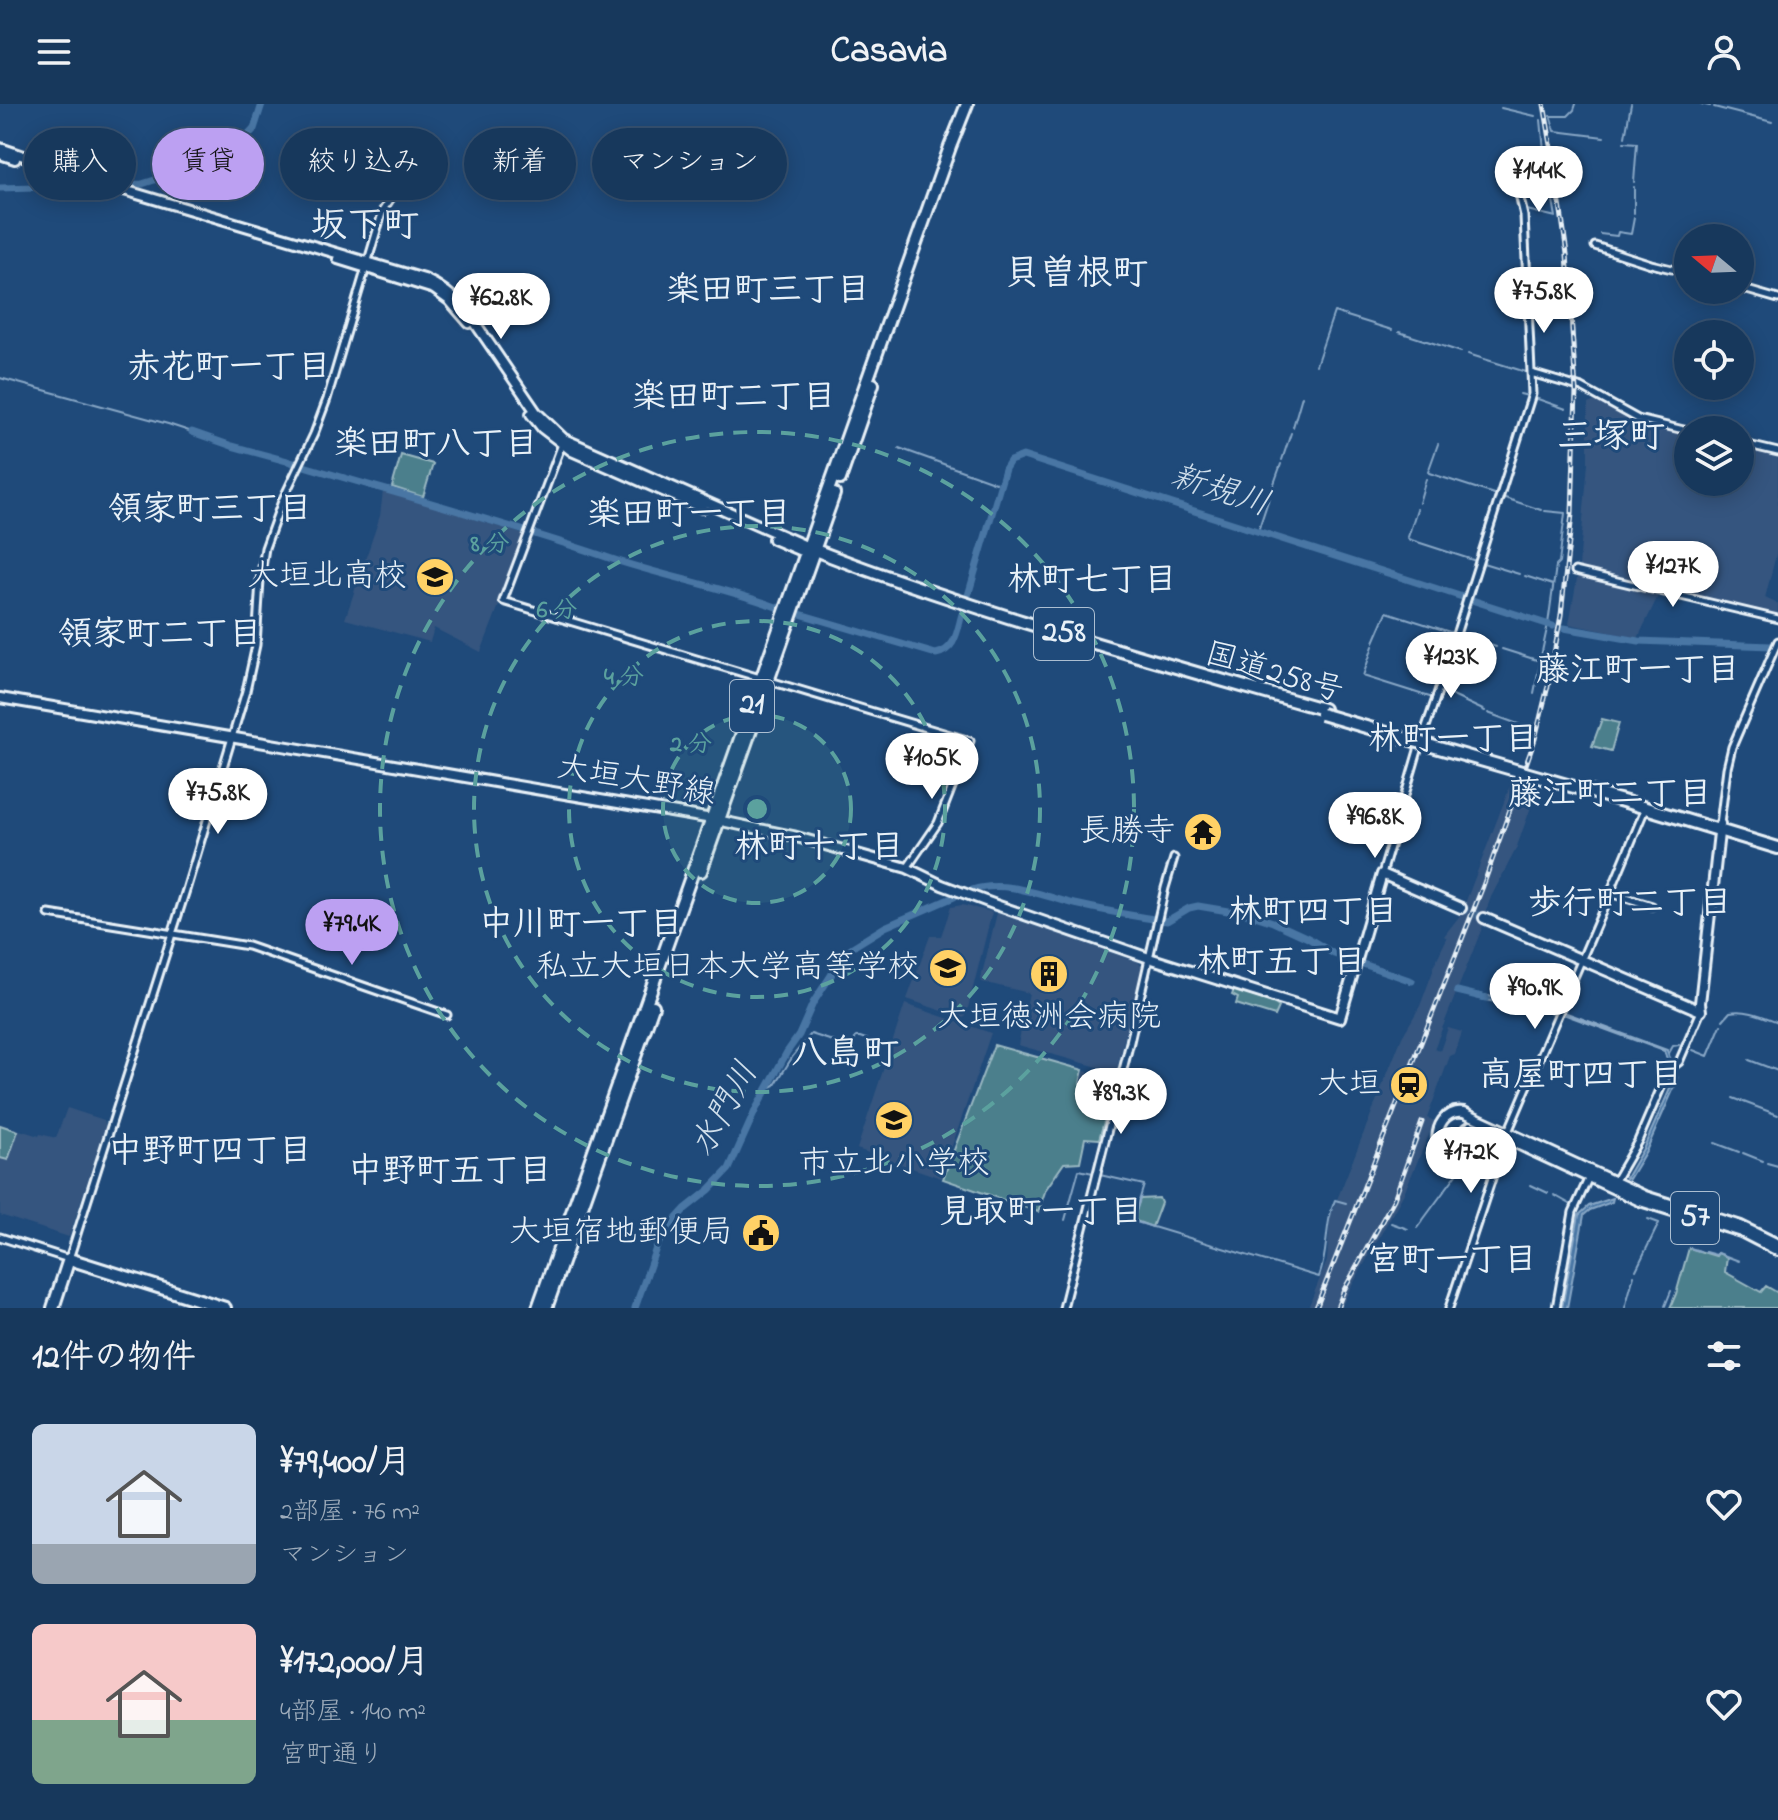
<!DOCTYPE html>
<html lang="ja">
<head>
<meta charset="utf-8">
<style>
  :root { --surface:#17385c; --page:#203f62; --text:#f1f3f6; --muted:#9eacbb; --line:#365272; --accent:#bca0f2 }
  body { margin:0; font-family:"Indie Flower","Klee One",sans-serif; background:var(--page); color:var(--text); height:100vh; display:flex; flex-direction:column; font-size:30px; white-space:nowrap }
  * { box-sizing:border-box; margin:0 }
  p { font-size:26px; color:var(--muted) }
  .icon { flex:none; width:44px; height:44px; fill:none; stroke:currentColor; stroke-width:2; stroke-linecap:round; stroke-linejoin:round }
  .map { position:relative; height:1204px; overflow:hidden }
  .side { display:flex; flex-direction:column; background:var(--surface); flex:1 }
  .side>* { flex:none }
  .guide { position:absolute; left:24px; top:24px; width:800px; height:72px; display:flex; gap:16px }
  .needle { width:52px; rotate:289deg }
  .tools { position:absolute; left:1674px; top:120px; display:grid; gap:16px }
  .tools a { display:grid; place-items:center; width:80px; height:80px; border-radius:50%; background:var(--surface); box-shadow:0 4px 20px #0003,0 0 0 2px var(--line); font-size:40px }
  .price { position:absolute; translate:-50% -68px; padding:0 18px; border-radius:28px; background:#fff; color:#222; font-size:26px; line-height:52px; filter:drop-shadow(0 2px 4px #0008) }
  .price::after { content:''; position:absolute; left:50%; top:48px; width:24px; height:18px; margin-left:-12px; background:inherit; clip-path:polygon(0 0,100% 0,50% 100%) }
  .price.on { background:var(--accent); color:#111 }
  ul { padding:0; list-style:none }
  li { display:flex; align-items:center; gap:24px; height:200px; padding:0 32px }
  li span { display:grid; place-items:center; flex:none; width:224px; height:160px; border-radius:12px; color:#555 }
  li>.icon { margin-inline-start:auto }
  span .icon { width:96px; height:96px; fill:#fffc; stroke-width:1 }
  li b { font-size:34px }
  h2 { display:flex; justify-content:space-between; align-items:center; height:96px; padding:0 32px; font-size:34px }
  .tag { padding:0 28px; border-radius:36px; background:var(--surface); box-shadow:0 4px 20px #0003,0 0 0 2px var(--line); font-size:28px; line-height:72px }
  .tag.on { background:var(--accent); color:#111 }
  header { display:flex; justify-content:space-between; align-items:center; height:104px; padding:0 32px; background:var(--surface); font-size:36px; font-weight:700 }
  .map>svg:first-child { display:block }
  .built { fill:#35557f }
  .green { fill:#4c7f8c; stroke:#9ab8c2; stroke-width:2 }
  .water { fill:#4876a4; stroke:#88a7c6; stroke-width:2 }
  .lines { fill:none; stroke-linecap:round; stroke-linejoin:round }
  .stream { stroke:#88a7c6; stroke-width:2 }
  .river { stroke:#4876a4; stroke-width:7 }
  .major-tunnel { stroke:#3d638d; stroke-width:8; stroke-dasharray:8 4; stroke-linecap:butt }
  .minor-casing { stroke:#e8f1f8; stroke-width:11 }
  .major-casing { stroke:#e8f1f8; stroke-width:14 }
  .highway-casing { stroke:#e8f1f8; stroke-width:16 }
  .minor { stroke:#1f4a7a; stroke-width:5 }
  .major { stroke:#1f4a7a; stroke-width:8 }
  .highway { stroke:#1f4a7a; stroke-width:10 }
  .rail-casing { stroke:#e8f1f8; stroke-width:5 }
  .rail { stroke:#1f4a7a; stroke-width:2; stroke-dasharray:6; stroke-linecap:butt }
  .highway-bridge-casing { stroke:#e8f1f8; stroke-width:16; stroke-linecap:butt }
  .highway-bridge { stroke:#1f4a7a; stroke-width:10 }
  .ring { fill:none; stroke:#5ba19e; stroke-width:4; stroke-dasharray:14 10 }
  .labels { text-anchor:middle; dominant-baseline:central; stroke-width:6; stroke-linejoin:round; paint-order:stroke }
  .shield { fill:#1f4a7a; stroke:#acbfd2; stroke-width:2 }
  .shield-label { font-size:30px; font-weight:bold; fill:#e8f1f8 }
  .poi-label { font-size:32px; fill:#e8f1f8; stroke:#1f4a7a; text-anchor:end }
  .street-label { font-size:32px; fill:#e8f1f8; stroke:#1f4a7a }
  .neighbourhood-label { font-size:34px; font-weight:bold; fill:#e8f1f8; stroke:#1f4a7a }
  .water-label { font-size:34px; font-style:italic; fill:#d0dfeb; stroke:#1f4a7a }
  .quarter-label { font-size:36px; font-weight:bold; fill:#e8f1f8; stroke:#1f4a7a }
  .centre { fill:#5ba19e; stroke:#1f4a7a; stroke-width:4 }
  .ring-label { font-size:24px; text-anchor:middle; font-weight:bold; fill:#5ba19e; stroke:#1f4a7a; stroke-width:6; stroke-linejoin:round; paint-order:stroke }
</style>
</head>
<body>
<header><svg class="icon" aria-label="menu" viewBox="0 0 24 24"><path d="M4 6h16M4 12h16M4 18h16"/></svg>Casavia<svg class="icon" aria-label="person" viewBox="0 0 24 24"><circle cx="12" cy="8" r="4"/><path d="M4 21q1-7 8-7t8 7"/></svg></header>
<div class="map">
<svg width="1778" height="1204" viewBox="0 0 1778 1204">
  <rect width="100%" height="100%" fill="#1f4a7a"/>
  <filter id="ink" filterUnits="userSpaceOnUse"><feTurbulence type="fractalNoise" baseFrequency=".0125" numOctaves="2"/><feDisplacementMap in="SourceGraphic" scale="16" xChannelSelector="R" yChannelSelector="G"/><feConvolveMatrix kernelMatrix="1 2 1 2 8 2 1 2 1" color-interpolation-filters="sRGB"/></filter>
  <g filter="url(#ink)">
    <path class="built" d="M1595,297L1641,319L1688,330V378H1740V342L1778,351V443L1765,494L1778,500V518L1659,490L1638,534L1569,520L1579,463L1588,359V300Z
      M383,387L526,431L481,548L434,524L430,538L345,515L380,412Z
      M1517,664L1542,672L1516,745L1491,793L1482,818L1484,819L1434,945L1440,947L1448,924L1462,928L1455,950L1450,952L1427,1014L1435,1017L1403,1091L1349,1187L1341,1204H1308L1327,1157L1330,1113L1402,933L1420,902L1433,867V863L1447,834L1444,832L1461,810Z
      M962,801L992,808L966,912L963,914L907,895L930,832H941L951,803Z
      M997,809L1138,858L1142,863L1116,968L1018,941L1029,889L982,878L981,874Z
      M905,900L991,929L941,1074L857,1045Z
      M1085,967L1115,975L1107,1004L1083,1000L1085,983L1080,977Z
      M67,1004L104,1016L106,1021L69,1133L0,1111V1020L39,1032L40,1030L56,1034Z"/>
    <path class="green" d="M401,351L433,360L423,393L392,383Z
      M1602,615L1619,619L1611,647L1592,642Z
      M1234,886L1273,899L1279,903L1275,912L1236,900L1238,894L1232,891Z
      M994,941L1083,966L1080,979L1085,983L1083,1003L1107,1007L1099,1035L1085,1034L1080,1058L1064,1059L1046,1085L1038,1108L943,1075Z
      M0,1021L18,1027L8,1056L0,1054Z
      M1159,1094L1161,1099L1152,1123L1133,1116L1140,1095Z
      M1689,1144L1716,1152L1718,1149L1727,1153L1725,1168L1761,1188L1766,1182L1778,1189V1204H1670L1676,1190Z"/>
    <path class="water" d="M1479,890L1564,908L1667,946L1678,975L1647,1045L1629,1075L1626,1074L1644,1043L1674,976L1664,947L1566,911L1517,903L1477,894Z
      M1613,1094L1612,1098L1590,1106L1584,1111L1567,1204H1562L1579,1111L1589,1102Z"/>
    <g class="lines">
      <path class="stream" d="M1701,0L1710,2
        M1714,3L1772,18
        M1501,4L1535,12
        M1550,12H1568L1574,6L1576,0
        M1551,14L1555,27L1604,33
        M1625,33L1631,0
        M1624,38L1637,39L1634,78
        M1634,83V109
        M1527,106L1556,113L1544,47L1541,16
        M1600,130L1617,132L1618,128L1631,130L1634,114
        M1542,164L1565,172L1564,167
        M1399,228L1461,248
        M1468,250L1526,268
        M1316,261L1334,208L1392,226
        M0,274L168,320L192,328
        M1520,290L1528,292
        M1535,294L1566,305
        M1293,323L1302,292
        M899,344L996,379
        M1282,356L1291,329
        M1428,368L1438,340
        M1429,369L1497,391
        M999,380H1000
        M1270,391L1281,360
        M1505,394L1541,406
        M1419,399L1426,375
        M1258,427L1269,394
        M1408,433L1417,405
        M1408,435L1476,457
        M1483,459L1519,470
        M1525,472L1553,481
        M1459,531L1496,543
        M1374,538L1387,508L1453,529
        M1373,542L1363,572L1433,594L1436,584
        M1502,545L1540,557L1548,520L1556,462L1559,459L1565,409L1545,407
        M1442,587L1485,607
        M1534,589L1540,559
        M1488,609L1526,623
        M1723,916L1730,908C1747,905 1762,912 1778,918
        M851,944L856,933H860L885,942
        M1693,946L1708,952L1721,921
        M1669,949L1673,942L1679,941
        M1749,956L1778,967
        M769,984L775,981L793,952L811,930L848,942
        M1733,994L1778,1011
        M1715,1039L1739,1048
        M1743,1049L1763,1057
        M1767,1059L1778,1062
        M1100,1071L1144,1081L1133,1117L1319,1173C1329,1147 1324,1121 1335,1096L1346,1099
        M1531,1081L1548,1089
        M1554,1091L1570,1100
        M1065,1116L1079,1066L1093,1069
        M1391,1119L1408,1125
        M1417,1124L1459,1067L1470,1061L1486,1066
        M1690,1144L1700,1147
        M1705,1148L1716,1151L1718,1149L1739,1157
        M1636,1166L1659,1119L1648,1115
        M1665,1202L1671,1187
        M1625,1204L1634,1171"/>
      <path class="river" d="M0,84L142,80L183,67L216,54L240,40L254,25L262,0
        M192,328L232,342L287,357C394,389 503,418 609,454C665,473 724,483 779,504
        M967,495L1005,365L1010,357L1023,352L1553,522
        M800,510L936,550C956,546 957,527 962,510
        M1564,524L1639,537L1771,542L1778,544
        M972,786C1005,775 1043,792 1075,800C1106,807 1137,813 1167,817L1189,804L1198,802L1252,811L1273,818L1308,834L1334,850L1412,877
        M1457,887L1486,894
        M635,1204L656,1144L665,1127L685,1105L709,1086L729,1065L756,1005L787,948L799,931L813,899L843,853L851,844L885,823L954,793"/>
      <path class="major-tunnel" d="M1461,804L1484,814"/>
      <defs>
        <path id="minor" d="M1595,142L1651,160L1688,169
          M1740,184L1778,195
          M1531,269L1582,284L1638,315L1688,327
          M1740,339L1778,348
          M562,340L503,497L970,637L938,719L907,764
          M1575,467L1778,515
          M1720,720L1727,664L1732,643L1778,537
          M1382,770L1419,643L1435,597L1532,290L1524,112L1514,67
          M1610,789L1645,705
          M49,810L248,842L447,911
          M1613,1080L1638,1037L1669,965L1679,958L1701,907
          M0,1133L69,1155L186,786L246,587L256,541L260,476L265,444L282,397L314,330L327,295L383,106L391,94
          M1063,1204L1130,938L1165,784L1174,754
          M1449,1204L1505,1035L1610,789L1652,802
          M1556,1204L1573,1108L1589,1073"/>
        <path id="major" d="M0,44L124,86L424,175C442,183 454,193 467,207L536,308L564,335L808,443
          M0,50L15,55
          M338,155L434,185L449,196L469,219
          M531,310L542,324L572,347L702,404
          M773,435L806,449
          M0,594L712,715L793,732L907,764L942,781L996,801L1149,854L1340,914L1382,770L1461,804
          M1484,814L1701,907L1700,899L1720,720
          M1778,1140L1741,1122L1645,1092L1464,1008C1445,1005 1435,1023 1438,1040L1454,1046C1462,1038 1461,1027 1471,1022L1474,1023L1513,1038L1640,1097L1741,1128L1778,1147"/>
        <path id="highway" d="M840,375L873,280
          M810,444C880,472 951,495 1024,518C1123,548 1223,577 1323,605
          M1626,698L1778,744
          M701,767L834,390
          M53,1204L69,1155L225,1204
          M538,1204L950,43L967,0
          M546,1204L653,902"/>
      </defs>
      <use href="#minor" class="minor-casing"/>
      <use href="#major" class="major-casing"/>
      <use href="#highway" class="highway-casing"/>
      <use href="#minor" class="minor"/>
      <use href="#major" class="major"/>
      <use href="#highway" class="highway"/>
      <defs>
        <path id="rail" d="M1316,1204L1483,782L1535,635L1549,578L1561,511L1572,410L1576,287L1567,150L1555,64L1544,0
          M1337,1204L1344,1186L1394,1095L1422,1018"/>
      </defs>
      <use href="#rail" class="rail-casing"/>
      <use href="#rail" class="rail"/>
      <defs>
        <path id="highway-bridge" d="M1321,610L1626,698"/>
      </defs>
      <use href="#highway-bridge" class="highway-bridge-casing"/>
      <use href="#highway-bridge" class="highway-bridge"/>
    </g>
  </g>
  <circle cx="757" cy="705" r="94" fill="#5ba19e" fill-opacity=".12"/>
  <g class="ring">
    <circle cx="757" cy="705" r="94"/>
    <circle cx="757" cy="705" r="188"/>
    <circle cx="757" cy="705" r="283"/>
    <circle cx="757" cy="705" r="377"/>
  </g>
  <defs>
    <symbol id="university-disc" viewBox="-11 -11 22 22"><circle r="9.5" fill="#ffd166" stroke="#1f4a7a"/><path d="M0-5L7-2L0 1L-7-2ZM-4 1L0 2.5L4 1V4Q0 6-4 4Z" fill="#111"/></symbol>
    <symbol id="temple-disc" viewBox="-11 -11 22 22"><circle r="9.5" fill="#ffd166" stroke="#1f4a7a"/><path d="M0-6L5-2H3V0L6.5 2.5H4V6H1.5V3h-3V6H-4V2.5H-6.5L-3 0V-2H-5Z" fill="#111"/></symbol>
    <symbol id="school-disc" viewBox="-11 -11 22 22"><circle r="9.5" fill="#ffd166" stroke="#1f4a7a"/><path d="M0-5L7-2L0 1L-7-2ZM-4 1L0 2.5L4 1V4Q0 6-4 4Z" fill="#111"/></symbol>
    <symbol id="building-disc" viewBox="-11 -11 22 22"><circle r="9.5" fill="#ffd166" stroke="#1f4a7a"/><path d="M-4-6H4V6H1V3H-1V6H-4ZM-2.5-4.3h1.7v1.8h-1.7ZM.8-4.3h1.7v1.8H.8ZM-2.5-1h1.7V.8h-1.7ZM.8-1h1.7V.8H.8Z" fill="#111"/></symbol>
    <symbol id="station-disc" viewBox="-11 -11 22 22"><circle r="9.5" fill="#ffd166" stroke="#1f4a7a"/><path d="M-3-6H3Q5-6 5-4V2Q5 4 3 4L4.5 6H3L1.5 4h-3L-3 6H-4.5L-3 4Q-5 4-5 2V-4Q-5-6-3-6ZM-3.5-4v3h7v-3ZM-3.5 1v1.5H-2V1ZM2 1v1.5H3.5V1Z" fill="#111"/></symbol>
    <symbol id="civic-disc" viewBox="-11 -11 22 22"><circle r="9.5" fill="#ffd166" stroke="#1f4a7a"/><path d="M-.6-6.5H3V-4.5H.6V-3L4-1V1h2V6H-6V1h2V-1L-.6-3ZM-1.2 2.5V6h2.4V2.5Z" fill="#111"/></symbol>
  </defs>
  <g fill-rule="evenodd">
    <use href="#university-disc" x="413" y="451" width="44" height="44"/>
    <use href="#temple-disc" x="1181" y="706" width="44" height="44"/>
    <use href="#school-disc" x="926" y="842" width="44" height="44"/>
    <use href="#building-disc" x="1027" y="848" width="44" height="44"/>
    <use href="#station-disc" x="1387" y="959" width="44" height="44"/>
    <use href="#school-disc" x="872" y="994" width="44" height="44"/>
    <use href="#civic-disc" x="739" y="1107" width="44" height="44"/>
  </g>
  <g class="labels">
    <g class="shield">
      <rect x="1034" y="504" width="60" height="52" rx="6"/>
      <rect x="730" y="576" width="44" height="52" rx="6"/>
      <rect x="1671" y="1088" width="48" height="52" rx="6"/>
    </g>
    <g class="shield-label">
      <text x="1064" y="530">258</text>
      <text x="752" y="602">21</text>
      <text x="1695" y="1114">57</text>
    </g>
    <g class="poi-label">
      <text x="407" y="473">大垣北高校</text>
      <text x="1175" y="728">長勝寺</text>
      <text x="920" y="864">私立大垣日本大学高等学校</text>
      <text x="1049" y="914" text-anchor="middle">大垣徳洲会病院</text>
      <text x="1381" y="981">大垣</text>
      <text x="894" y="1060" text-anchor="middle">市立北小学校</text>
      <text x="733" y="1129">大垣宿地郵便局</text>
    </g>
    <g class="street-label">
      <text transform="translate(1274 570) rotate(16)">国道258号</text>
      <text transform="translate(636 678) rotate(10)">大垣大野線</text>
    </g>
    <g class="neighbourhood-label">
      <text x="768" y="188">楽田町三丁目</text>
      <text x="229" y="265">赤花町一丁目</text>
      <text x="734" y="295">楽田町二丁目</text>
      <text x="436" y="342">楽田町八丁目</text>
      <text x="210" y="407">領家町三丁目</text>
      <text x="689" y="412">楽田町一丁目</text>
      <text x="1092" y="478">林町七丁目</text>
      <text x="160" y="532">領家町二丁目</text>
      <text x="1638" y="568">藤江町一丁目</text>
      <text x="1453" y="637">林町一丁目</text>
      <text x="1610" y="692">藤江町二丁目</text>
      <text x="819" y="745">林町十丁目</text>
      <text x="1630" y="801">歩行町二丁目</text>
      <text x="1313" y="810">林町四丁目</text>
      <text x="581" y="822">中川町一丁目</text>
      <text x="1281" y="860">林町五丁目</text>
      <text x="1581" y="973">高屋町四丁目</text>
      <text x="210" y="1049">中野町四丁目</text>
      <text x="450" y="1069">中野町五丁目</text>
      <text x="1041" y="1110">見取町一丁目</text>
      <text x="1452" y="1158">宮町一丁目</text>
    </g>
    <g class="water-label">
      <text transform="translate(1220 388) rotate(18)">新規川</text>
      <text transform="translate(726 1006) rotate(-61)">水門川</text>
    </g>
    <g class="quarter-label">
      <text x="365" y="123">坂下町</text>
      <text x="1076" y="171">貝曽根町</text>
      <text x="1611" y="334">三塚町</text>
      <text x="845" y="951">八島町</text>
    </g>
  </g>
  <circle cx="757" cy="705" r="12" class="centre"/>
  <g class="ring-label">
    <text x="490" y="447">8 分</text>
    <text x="557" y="513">6 分</text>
    <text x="624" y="580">4 分</text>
    <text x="691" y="647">2 分</text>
  </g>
</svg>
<div class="tools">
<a><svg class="needle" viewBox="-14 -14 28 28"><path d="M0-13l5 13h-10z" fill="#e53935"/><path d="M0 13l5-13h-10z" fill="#9eacbb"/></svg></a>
<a><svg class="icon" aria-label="locate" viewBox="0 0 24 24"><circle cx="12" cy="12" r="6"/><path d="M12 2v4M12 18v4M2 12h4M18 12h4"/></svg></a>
<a><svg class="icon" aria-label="layers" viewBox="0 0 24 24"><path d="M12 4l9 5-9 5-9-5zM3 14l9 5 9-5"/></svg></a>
</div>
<b class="price" style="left:1539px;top:110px">¥144K</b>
<b class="price" style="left:1544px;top:231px">¥75.8K</b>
<b class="price" style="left:501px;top:237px">¥62.8K</b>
<b class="price" style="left:1673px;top:505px">¥127K</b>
<b class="price" style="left:1451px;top:596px">¥123K</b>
<b class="price" style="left:932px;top:697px">¥105K</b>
<b class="price" style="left:218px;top:732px">¥75.8K</b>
<b class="price" style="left:1375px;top:756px">¥96.8K</b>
<b class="price on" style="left:352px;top:863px">¥79.4K</b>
<b class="price" style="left:1535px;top:927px">¥90.9K</b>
<b class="price" style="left:1121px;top:1032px">¥89.3K</b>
<b class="price" style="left:1471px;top:1091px">¥172K</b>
<div class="guide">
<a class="tag">購入</a>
<a class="tag on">賃貸</a>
<a class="tag">絞り込み</a>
<a class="tag">新着</a>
<a class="tag">マンション</a>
</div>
</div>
<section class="side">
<h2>12件の物件<svg class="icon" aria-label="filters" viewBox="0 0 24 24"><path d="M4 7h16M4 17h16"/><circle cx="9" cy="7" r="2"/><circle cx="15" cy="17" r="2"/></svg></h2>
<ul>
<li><span style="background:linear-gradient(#c9d6e8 75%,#9aa5b1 0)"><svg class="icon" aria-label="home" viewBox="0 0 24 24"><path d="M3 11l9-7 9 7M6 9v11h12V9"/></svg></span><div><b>¥79,400/月</b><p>2部屋 · 76 m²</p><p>マンション</p></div><svg class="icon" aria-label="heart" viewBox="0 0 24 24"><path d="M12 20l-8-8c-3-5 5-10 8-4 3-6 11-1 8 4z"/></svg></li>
<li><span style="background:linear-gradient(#f6c9c9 60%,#7fa58c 0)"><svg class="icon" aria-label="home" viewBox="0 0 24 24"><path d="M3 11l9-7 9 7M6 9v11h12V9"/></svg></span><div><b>¥172,000/月</b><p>4部屋 · 140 m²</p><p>宮町通り</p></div><svg class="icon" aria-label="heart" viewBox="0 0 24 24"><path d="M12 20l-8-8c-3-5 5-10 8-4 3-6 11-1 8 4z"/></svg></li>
</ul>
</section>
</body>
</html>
